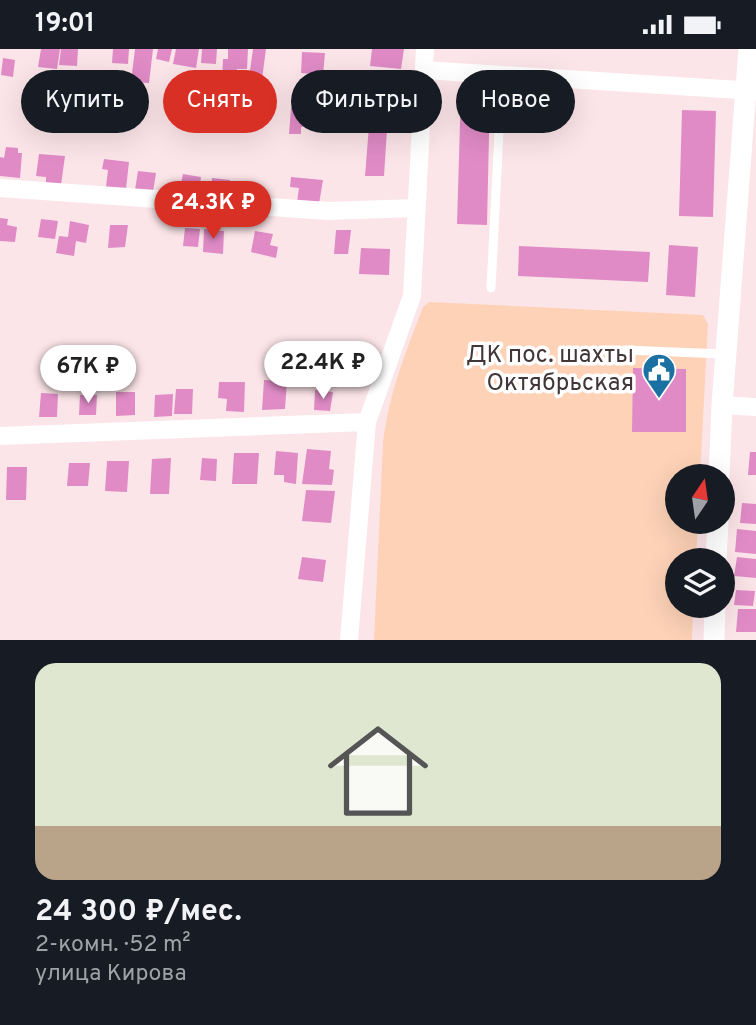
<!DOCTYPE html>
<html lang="ru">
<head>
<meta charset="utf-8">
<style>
  :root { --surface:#171b24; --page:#20242c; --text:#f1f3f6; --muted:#9ea1a6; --accent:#d93025 }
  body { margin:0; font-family:Overpass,sans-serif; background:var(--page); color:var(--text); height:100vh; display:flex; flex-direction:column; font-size:26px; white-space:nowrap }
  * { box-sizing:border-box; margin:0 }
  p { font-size:23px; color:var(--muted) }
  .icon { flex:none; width:38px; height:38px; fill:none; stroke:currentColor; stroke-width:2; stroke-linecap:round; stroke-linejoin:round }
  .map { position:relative; height:591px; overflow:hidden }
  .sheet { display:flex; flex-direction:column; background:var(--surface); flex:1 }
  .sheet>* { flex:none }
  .guide { position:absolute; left:21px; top:21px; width:714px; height:63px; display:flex; gap:14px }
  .needle { width:46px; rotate:13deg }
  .tools { position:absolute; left:665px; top:415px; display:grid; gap:14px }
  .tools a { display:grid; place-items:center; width:70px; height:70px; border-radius:50%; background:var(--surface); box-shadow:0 7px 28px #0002; font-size:35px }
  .price { position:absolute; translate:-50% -60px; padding:0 16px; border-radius:24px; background:#fff; color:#222; font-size:23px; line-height:46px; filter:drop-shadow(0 2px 4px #0008) }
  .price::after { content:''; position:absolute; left:50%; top:42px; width:21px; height:16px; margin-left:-10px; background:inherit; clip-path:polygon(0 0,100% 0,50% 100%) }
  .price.on { background:var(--accent); color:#fff }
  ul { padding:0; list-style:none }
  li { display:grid; align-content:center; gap:14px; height:371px; padding:0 35px }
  li span { display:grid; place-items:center; height:217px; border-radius:21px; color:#555 }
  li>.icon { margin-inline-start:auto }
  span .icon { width:126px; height:126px; fill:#fffc; stroke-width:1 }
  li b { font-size:30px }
  .pill { padding:0 24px; border-radius:32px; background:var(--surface); box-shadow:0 7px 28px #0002; font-size:24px; line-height:63px }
  .pill.on { background:var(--accent); color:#fff }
  .status { display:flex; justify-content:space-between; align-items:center; height:49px; padding:0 35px; background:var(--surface); direction:ltr }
  .status svg { height:19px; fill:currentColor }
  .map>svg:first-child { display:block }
  .green { fill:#fdd2b7 }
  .building { fill:#e08bc6 }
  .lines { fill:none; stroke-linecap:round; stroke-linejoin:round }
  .service { stroke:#fff; stroke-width:9 }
  .minor { stroke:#fff; stroke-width:18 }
  .tertiary { stroke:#fff; stroke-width:21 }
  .labels { text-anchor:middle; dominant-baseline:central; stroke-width:7; stroke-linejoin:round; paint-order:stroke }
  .poi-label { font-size:24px; fill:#413638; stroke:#fff; text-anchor:end }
</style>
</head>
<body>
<div class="status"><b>19:01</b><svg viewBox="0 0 49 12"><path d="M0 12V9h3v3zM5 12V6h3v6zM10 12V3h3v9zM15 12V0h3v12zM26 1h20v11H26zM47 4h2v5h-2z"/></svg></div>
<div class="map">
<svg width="756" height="591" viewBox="0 0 756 591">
  <rect width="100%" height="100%" fill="#fce5e9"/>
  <path class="green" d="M429,253L703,266L708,275L700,427H677V472L698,473L696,511H677V556L693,557L692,591H374L383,393C390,341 405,305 423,258Z"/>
  <path class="building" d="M41,0H60L57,20L38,18Z
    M61,0H78L77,17L59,16Z
    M113,0H129L128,15L112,14Z
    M135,0H153L149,34L131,33Z
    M158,0H172L169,13L156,10Z
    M176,0H199L196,19L173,15Z
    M202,0H217L216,15L201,14Z
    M228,0H248L247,20H237L236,32H222L223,10H228Z
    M253,0H266L262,30L249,29Z
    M372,0H404L401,20L370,17Z
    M302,3L325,4L323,26L301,24Z
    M3,9L15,11L13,28L1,26Z
    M461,41L490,42L487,176L457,175Z
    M291,59H322L321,77L301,78V85H289Z
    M682,61L716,62L713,168L679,167Z
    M370,64L388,65L384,127H365Z
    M6,98L18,99V104H22L20,129L0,127V108L4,109Z
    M39,105L65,107L61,136L46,135V128L36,127Z
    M104,110L129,113L126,140L106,138L108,121L102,120Z
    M138,122L156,124L153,143L135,141Z
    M183,125L201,128L198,147L179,144Z
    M291,128L323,131L319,155L297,153L299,139L290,138Z
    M212,129L230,131L228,146L210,144Z
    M0,169L8,170L7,176L17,178L15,193L0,192Z
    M41,170L58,172L55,190L38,188Z
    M70,172L89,176L86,194L76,192L74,207L56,204L59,187L68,188Z
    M110,176H128L125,198L108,199Z
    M185,179L200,180L198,198L183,197Z
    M204,180L224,182L223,205L203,203Z
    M336,181H351L348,205H334Z
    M255,182L273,185L270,196L278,198L276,209L251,203Z
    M669,196L698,198L695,248L666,246Z
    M519,197L650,203L648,233L518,227Z
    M361,199L390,200L389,226L359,225Z
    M633,319L686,320V383H632Z
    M264,331L287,332L285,360L262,361Z
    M219,333H245L244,363L226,362L227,350L218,349Z
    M176,340H193L192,365H174Z
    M315,341L333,343L330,362L314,361Z
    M116,343H135V366L116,367Z
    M41,344L58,345L57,368H39Z
    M173,345L172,367L154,368L155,346Z
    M80,346H97L96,366H79Z
    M307,400L331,402L329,420L334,421L332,436L302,435Z
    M276,402L298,404L296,435L284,433V426H274Z
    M750,403H756V426H748Z
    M234,404H259L257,435H232Z
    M171,409L169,445H150L152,410Z
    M202,409L217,410L216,432L200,431Z
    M107,412H129L127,443L105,442Z
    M69,414H90L88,437H67Z
    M7,418H27L26,451H6Z
    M306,441L335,442L331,474L302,472Z
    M742,454L756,455V475L740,474Z
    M737,480L756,482V505L735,503Z
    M302,508L326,511L323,533L298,530Z
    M737,508L756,510V529L734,527Z
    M736,541L755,542L753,557L734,556Z
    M738,560H756V583H736Z"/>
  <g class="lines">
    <path class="service" d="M491,239L502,25
      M625,301L724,305"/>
    <path class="minor" d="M424,21L756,42
      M0,139L328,162L416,159
      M722,356L756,358
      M0,387L367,373
      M349,591L367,373L412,247L425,0"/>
    <path class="tertiary" d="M719,427L722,356L749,0
      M716,511L718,472
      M714,591L715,556"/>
  </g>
  <defs>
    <symbol id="civic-pin" viewBox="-11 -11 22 30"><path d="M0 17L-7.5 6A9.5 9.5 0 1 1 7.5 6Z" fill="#1b71a1" stroke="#fff"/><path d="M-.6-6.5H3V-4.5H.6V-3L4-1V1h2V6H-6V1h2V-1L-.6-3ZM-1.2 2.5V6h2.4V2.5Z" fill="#fff"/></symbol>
  </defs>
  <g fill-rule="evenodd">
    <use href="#civic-pin" x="640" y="302" width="38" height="52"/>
  </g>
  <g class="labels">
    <g class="poi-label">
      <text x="634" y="307">ДК пос. шахты<tspan x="634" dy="28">Октябрьская</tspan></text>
    </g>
  </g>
</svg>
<div class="tools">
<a><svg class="needle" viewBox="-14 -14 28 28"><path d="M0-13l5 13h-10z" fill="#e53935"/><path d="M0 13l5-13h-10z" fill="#9ea1a6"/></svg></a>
<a><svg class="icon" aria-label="layers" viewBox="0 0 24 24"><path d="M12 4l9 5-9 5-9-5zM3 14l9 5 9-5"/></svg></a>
</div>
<b class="price on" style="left:213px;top:192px">24.3K ₽</b>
<b class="price" style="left:323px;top:352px">22.4K ₽</b>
<b class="price" style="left:88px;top:356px">67K ₽</b>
<div class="guide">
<a class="pill">Купить</a>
<a class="pill on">Снять</a>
<a class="pill">Фильтры</a>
<a class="pill">Новое</a>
</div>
</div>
<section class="sheet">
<ul>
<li><span style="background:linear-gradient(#dfe7d0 75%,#b9a48a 0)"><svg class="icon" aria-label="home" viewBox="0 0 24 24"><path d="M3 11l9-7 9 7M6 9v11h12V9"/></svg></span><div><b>24 300 ₽/мес.</b><p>2-комн. · 52 m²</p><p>улица Кирова</p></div></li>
</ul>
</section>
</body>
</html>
